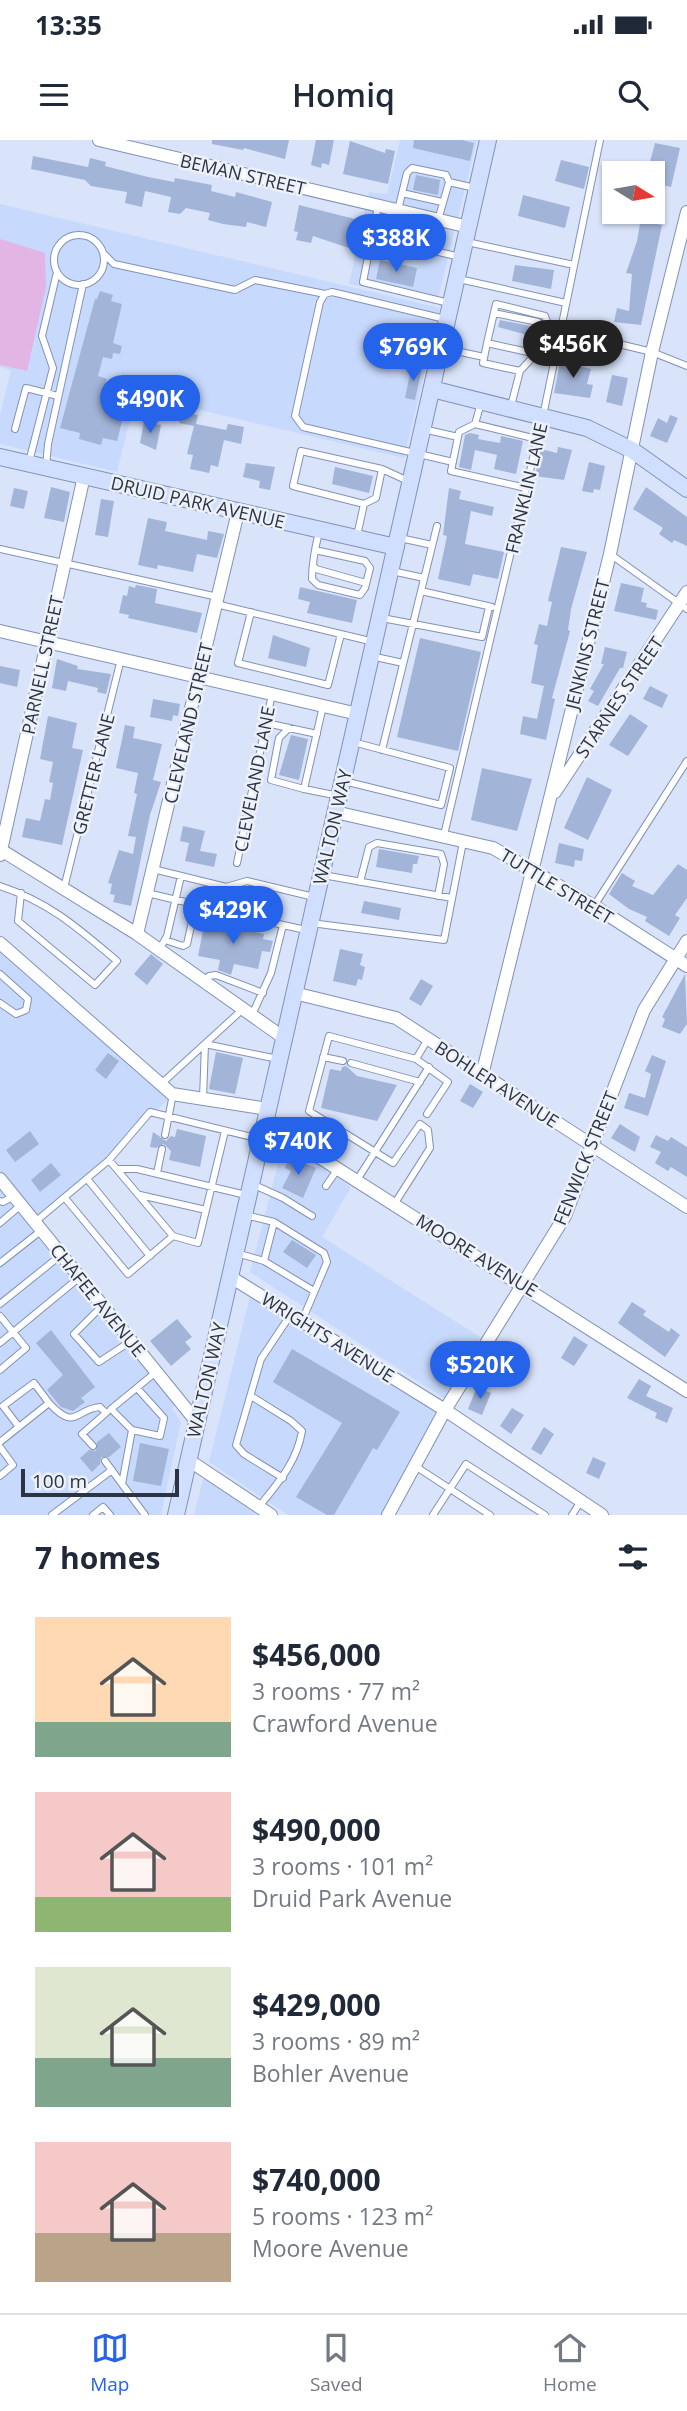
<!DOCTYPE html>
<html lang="en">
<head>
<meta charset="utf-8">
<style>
  :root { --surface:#fff; --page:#f6f6f7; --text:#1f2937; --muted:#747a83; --line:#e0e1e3; --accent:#2563eb }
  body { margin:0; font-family:"Open Sans",sans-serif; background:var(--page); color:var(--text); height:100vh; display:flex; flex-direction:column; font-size:26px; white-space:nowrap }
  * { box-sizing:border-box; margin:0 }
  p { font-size:23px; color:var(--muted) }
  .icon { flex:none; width:38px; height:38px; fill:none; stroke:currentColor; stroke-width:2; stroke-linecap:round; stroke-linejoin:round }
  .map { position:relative; height:1375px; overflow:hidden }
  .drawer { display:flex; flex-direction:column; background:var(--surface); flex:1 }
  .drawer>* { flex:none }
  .needle { width:46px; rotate:101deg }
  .tools { position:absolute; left:602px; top:21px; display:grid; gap:14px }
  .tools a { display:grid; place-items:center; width:63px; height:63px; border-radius:0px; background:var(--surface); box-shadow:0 2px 5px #0004; font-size:35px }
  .scale { position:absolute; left:21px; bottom:18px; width:158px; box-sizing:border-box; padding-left:7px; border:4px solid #2c3342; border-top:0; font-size:19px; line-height:24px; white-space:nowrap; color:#2c3342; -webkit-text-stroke:5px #edf1f9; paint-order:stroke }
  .price { position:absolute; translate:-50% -60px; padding:0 16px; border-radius:24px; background:var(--accent); color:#fff; font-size:23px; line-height:46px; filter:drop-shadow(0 2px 4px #0008) }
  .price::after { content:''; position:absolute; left:50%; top:42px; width:21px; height:16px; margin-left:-10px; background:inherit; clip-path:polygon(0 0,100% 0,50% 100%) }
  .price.current { background:#222; color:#fff }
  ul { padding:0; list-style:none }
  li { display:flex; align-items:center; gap:21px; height:175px; padding:0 35px }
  li span { display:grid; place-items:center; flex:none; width:196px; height:140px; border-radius:0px; color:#555 }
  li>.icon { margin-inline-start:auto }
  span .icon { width:84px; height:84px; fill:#fffc; stroke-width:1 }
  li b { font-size:30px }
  h2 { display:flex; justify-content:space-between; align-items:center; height:84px; padding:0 35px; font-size:30px }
  .status { display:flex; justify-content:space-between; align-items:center; height:49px; padding:0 35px; background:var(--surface); direction:ltr }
  .status svg { height:19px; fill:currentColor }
  header { display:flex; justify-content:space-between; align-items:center; height:91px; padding:0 35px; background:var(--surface); font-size:32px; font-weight:600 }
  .menu { display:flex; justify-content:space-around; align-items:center; height:98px; border-top:2px solid var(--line); background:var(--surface); font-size:19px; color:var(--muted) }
  .menu a { display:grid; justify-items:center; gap:4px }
  .menu .current { color:var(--accent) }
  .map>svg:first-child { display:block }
  .built { fill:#c7d9fc }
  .green { fill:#e2b5e5 }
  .building { fill:#a2b4d8 }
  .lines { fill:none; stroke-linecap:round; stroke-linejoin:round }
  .lane-casing { stroke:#8192b5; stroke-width:8 }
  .street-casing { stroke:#8192b5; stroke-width:14 }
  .secondary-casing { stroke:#8192b5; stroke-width:18 }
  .lane { stroke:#fff; stroke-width:6 }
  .street { stroke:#fff; stroke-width:12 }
  .secondary { stroke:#d0dfff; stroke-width:16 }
  .labels { text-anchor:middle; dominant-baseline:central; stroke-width:5; stroke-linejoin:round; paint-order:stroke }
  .street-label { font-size:18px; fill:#2c3342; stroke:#edf1f9 }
</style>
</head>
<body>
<div class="status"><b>13:35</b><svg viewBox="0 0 49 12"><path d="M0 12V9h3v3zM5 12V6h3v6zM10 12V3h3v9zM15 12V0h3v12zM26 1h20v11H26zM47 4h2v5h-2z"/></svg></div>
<header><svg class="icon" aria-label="menu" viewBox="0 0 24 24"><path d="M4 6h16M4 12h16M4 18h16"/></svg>Homiq<svg class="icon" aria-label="search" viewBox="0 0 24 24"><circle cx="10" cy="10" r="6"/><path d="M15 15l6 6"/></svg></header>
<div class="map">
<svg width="687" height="1375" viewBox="0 0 687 1375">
  <rect width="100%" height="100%" fill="#d9e4fb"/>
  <path class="built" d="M400,0H477L437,163L349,144L369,52L387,54Z
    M0,64L440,168L404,318L136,255L117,332L0,304V275L11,230L0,227Z
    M0,808L171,957L30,1088L176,1264L172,1268L181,1282L161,1375H0Z
    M283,1005H291L351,1047L322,1097L480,1197L445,1259L250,1132Z
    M250,1156L436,1273L381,1375H288L209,1322Z
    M203,1339L208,1341L257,1375H194Z"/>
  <path class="green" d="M0,99L45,113L46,147L27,231L0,225Z"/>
  <path class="building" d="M212,0H289L285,19L244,8L243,10L212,4Z
    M316,0H334L329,25L322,23L321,28L311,25Z
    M414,0H462L474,3L470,21L413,8Z
    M350,1L385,13L386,9L395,11L388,44L343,34Z
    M655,3L680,8L671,47L653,43V33H647Z
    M33,16L88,27L90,18L106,22L105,26L148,37L174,42L175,38L212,45L211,51L235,57L236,52L272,62L266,87L247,82L246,87L223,84L208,80L210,73L186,68L180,74L168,72L171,57L145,51L142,67L125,63L127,52L91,46L85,40L31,29Z
    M561,20L589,27L584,49L555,41Z
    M416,35L440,40L438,55L413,50Z
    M523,55L570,67L565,88L518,76Z
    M299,65L359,80L352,109L313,96L311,103L296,100L298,92L294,91Z
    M642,72H655L652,83L662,85L641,185L614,182L617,168L629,171L632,134L626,133L637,101Z
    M380,120L417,128L413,147L376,139Z
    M515,125L554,130L551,149L512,141Z
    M100,151L113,155L111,161L122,164L113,203L122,206L120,214L113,213L112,219L103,217L98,236L107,239L105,247L129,253L117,301L103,298L101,305L79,299L80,293L60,288L95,159H97Z
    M500,180L535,187V197L498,187Z
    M561,217L572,220L571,224L591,229L587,244L593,245L590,258L554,253Z
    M412,225L422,228L415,260L405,258Z
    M612,235L628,238L622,266L606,262Z
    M181,272L198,275L196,284L226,290L228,284L244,287L241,304L224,300L218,327L211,325L209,333L190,329L193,315L187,314L194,286L179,283Z
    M670,275L678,278L667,303L650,296L658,278L667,283Z
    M144,282L161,285L156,310L140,303Z
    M470,293L479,295L478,299L500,303L501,296L523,301L516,334L494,329L497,315L475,310L471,330L459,327L465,295Z
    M558,307L572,310L564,340L535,336L541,309L557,313Z
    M589,322L605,326L600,350L594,349L593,353L582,351Z
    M246,323L275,327L270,350L259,348L260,341L243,337Z
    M335,327L373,336L369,353L332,344Z
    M51,347L70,352L64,382L44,378Z
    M646,347L687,377V406L674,400L672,403L659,394L663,388L633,369Z
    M14,348L28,351L24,369L10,366Z
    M449,348L461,351L459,359L494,367L492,376L471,371L465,404L504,412L498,439L473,434L470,446L438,439L447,396L443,395Z
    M101,359L114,361L108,397L95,395Z
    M148,378L167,382L165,391L207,400L208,391L224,394L217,418L197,414L193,432L158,425L157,429L138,425Z
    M561,407L587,412L571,469L568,490L570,491L552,558L555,559L546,600L520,594L523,576L537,579L544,546L531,543L538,505L534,504L539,484L547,486L552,462L548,461Z
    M621,443L644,448L641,462L647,463L646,467L658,470L656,480L614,471Z
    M136,445L157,449L155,463L202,473L197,493L128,478L129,475L119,473L123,455L127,456L129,446L135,448Z
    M300,447L357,460L352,483L307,473L310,462L298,459Z
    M273,495L310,508L306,527L268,518Z
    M420,498L481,512L458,611L397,597Z
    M605,507L627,512L623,528H620L598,566L588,561L594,551L590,549L604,524H601Z
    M57,519L78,526L77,529L111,534L106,554L97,552L98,548L68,541L66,551L52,548Z
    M0,526L20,530L17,547L0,543Z
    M650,546L668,555L662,568L643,559Z
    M153,559L180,564L178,576L173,575L172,581L150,577Z
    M630,574L648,586L628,616L609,605Z
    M48,576L77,583L72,608L83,610L62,705L22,697L26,678L40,681L45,659L50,660L53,643L49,642L53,622L40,619Z
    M125,585L135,587L133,598L162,604L153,640L161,642L150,675L131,766L113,762L115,755L110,754L112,744L108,743L119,710L133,714L136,697L128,696L137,654L134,653L138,633L116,628Z
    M291,595L308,599L299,640L279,635Z
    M482,628L532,639L517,691L471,680Z
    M587,637L612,650L588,700L564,688Z
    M183,686L205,691L200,711L217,714L214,727L185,721L189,703L180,701Z
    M559,703L584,709L582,721L575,720L574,727L555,723Z
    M379,709L419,716L417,724H413L412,733L376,727Z
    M678,724L687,730V758L675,775L680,778L669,796L645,781L647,777L629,769L609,754L622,733L635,741L632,746L653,755Z
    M364,761L401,768L399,780L361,773Z
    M205,781L264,794L263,799L273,801L270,812L262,811L258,829L234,824L231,835L218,830L220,820L198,816Z
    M340,809L363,814L360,825L365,827L362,840L358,839L356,846L333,841Z
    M151,814L163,824L147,845L134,834Z
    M685,834L687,884L680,894L662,887L665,879L662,877Z
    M421,839L433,846L421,866L409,859Z
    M216,912L243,918L235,954L209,949Z
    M108,913L119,921L106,939L95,930Z
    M652,915L666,921L648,976L624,968L629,953L645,958L651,934L645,931Z
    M346,926L357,936L397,945L377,981L321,968L330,929L341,931L342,927Z
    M470,944L483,952L473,968L460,961Z
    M620,984L640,997L635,1012L611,998Z
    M177,989L206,996L200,1027L169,1020L171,1011L164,1004L156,1008L150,1007L153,992L166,1001L171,996L175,997Z
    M30,991L39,1004L15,1022L6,1010Z
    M656,995L668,1001L671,997L687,1007V1037L671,1027L668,1031L655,1023L661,1012L650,1007Z
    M290,1017L316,1028L303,1058L282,1048L291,1031L285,1028Z
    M51,1023L61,1035L40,1052L31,1040Z
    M292,1100L316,1115L307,1128L283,1112Z
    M632,1162L646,1171L643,1175L669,1192L671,1188L680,1195L665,1217L618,1183Z
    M177,1179L192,1197L185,1202L191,1209L171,1226L150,1201Z
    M51,1190L95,1247L81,1258L85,1262L73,1271L61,1267L47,1250L63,1235L36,1203Z
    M574,1196L588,1205L574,1226L561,1218Z
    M292,1209L400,1272L377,1310L373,1308L334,1375H327L296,1357L342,1283L273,1242Z
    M639,1239L651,1246L646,1256L673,1268L667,1283L655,1278L657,1273L627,1258Z
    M477,1247L491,1253L482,1275L468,1269Z
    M512,1268L524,1275L511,1294L500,1286Z
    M544,1287L554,1294L541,1315L531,1309Z
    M109,1293L121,1307L109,1317H101L100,1324L92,1332L80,1318L89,1310L96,1311L97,1302Z
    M140,1303L169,1309L161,1346L133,1341Z
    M593,1317L606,1323L599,1339L586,1333Z"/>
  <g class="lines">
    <defs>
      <path id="lane" d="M402,53L442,62
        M378,66L363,142L449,163
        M398,70L407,33L412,28L446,35L449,42L475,48
        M438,80L449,42
        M54 120a25 25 0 1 1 50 0a25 25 0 1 1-50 0Z
        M371,96L460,117
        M467,102L574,125
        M103,113L114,124L235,150L255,140L325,154
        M459,139L566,163
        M494,173L538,182L544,188L543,195
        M445,179L332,152L325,154L320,162L295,276L303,287L453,322
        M561,190L652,212L687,226
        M487,203L496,164L545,176C555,197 533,217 520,231
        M442,208L484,217
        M481,263L475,284L537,299
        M511,266L520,231L483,223L487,203L537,214
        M475,284L459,292L451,331L526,348
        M15,289L26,248L58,256
        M423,289L458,297
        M29,322L53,228L42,196L57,132
        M46,327L48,304L83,144
        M364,364L293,346L301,311L382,329
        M357,396L364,364L376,358L382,329L408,341
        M400,398L432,405
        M0,409L218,457
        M315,410L365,421L370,428L365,448L360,455L318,445L312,439C312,422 315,408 319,392
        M610,414L687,469
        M313,425L316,429L366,443
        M392,431L424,438
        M421,451L492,467
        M216,464L374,502
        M251,472L238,523L328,545L341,494
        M382,478L482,497L489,467
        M371,516L403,523
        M323,566L304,649L339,656
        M266,583L317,594
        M289,588L279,598L271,640L304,649
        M382,610L437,386
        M344,641L441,665L450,628L353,602
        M444,695L543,276L600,0
        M237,723L272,554
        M153,729L226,747L247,741L314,757
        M323,735L452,758
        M360,742L369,707L377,703L441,714L444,724L438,756
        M0,746C49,762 78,788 117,821L95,845L18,781L21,753
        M64,748L121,519
        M147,753L283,785
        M594,766L687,621
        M311,783L444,800L463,702
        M165,800L183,806L187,804L196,764
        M159,810L167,796L181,736
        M0,834L28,859L26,870L16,874L0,863
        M205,842L209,836L216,835L263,853
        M252,875L271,833L283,785L306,790
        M205,904L278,919
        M323,917L343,921
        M416,919L428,899
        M351,923L420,942
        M161,944L243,869
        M203,958L205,904
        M165,995L173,954
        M109,1020L173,1096
        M117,1029H137L246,1055
        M157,1033L162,1009
        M88,1040L150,1116
        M357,1040L429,927
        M252,1044L283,1058L312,1076
        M326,1046L337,1030
        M140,1055L206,1070
        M65,1058L128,1134L173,1096L198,1103L225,991
        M0,1061L3,1062L14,1056
        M395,1063L430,1008L428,990L420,984L393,1023L309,971L329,896L416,919L448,942L427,974
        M245,1075L274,1082
        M35,1082L109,1020L150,972L260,999
        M0,1083L21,1065
        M236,1113L264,1121
        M0,1123L42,1090
        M0,1164L61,1115
        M103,1165L74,1194L99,1222L131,1201
        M0,1176L26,1208L0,1230
        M302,1181L327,1122L324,1113L274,1082L264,1121L314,1151
        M0,1203L80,1137
        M137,1248L164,1278L160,1296L132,1290L111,1269L156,1232
        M251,1256L291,1281L302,1291C297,1322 278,1343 258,1368
        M49,1263C76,1292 75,1269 100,1267L106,1273
        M132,1290L122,1344L145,1375
        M0,1302L49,1263L34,1243L3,1266L19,1287
        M93,1306L82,1294L107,1272
        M0,1307L13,1325L0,1336
        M105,1321L122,1344
        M415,1326L490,1375
        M283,1338L244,1314L236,1305L261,1219L291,1174
        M52,1375L112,1330
        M93,1375L103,1367L110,1375
        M433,1375L466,1324L545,1375
        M572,1375L581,1361"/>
      <path id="street" d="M99,0L469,87
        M0,491L358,574
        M555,652L687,452
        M335,672L493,708L594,766L687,826
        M1,710L137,794L284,898
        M0,715L84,336
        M137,794L238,372
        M0,803L172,954L268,969
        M294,853L396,878L687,1067
        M482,935L610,414L652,212L687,72
        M264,982L687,1251
        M0,1039L196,1281
        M229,1136L445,1270L602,1375
        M187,1319L271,1375
        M388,1375L445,1270L565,1076L644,870L687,801"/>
      <path id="secondary" d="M432,249L587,288L632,310L687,349
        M0,317L396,407
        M176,1375L488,0"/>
    </defs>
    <use href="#lane" class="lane-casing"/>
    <use href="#street" class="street-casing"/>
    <use href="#secondary" class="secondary-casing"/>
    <use href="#lane" class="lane"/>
    <use href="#street" class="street"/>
    <use href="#secondary" class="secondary"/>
  </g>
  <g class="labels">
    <g class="street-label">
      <text transform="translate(243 34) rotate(13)">BEMAN STREET</text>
      <text transform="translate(526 348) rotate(-77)">FRANKLIN LANE</text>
      <text transform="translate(198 362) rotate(13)">DRUID PARK AVENUE</text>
      <text transform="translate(587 504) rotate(-76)">JENKINS STREET</text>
      <text transform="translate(42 525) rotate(-78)">PARNELL STREET</text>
      <text transform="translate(619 557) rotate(-56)">STARNES STREET</text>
      <text transform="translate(188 583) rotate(-77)">CLEVELAND STREET</text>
      <text transform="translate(93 634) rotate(-76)">GRETTER LANE</text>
      <text transform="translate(254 639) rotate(-79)">CLEVELAND LANE</text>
      <text transform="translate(332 687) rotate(-77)">WALTON WAY</text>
      <text transform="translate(557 746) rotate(31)">TUTTLE STREET</text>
      <text transform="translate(497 944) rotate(33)">BOHLER AVENUE</text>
      <text transform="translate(585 1018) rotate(-68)">FENWICK STREET</text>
      <text transform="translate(477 1115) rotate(32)">MOORE AVENUE</text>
      <text transform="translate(98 1160) rotate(51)">CHAFEE AVENUE</text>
      <text transform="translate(328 1197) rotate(32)">WRIGHTS AVENUE</text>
      <text transform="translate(206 1240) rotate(-77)">WALTON WAY</text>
    </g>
  </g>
</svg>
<div class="tools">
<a><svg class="needle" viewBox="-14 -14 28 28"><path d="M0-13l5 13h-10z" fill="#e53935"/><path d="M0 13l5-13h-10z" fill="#747a83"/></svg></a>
</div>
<div class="scale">100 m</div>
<b class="price" style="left:396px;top:134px">$388K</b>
<b class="price current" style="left:573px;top:240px">$456K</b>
<b class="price" style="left:413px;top:243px">$769K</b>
<b class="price" style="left:150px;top:295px">$490K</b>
<b class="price" style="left:233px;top:806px">$429K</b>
<b class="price" style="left:298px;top:1037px">$740K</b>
<b class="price" style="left:480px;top:1261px">$520K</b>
</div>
<section class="drawer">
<h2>7 homes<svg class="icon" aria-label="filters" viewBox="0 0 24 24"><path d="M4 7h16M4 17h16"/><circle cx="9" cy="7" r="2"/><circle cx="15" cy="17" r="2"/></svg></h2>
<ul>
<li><span style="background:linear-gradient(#ffd9b3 75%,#7fa58c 0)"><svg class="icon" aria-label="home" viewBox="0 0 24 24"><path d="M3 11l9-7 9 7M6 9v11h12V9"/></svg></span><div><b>$456,000</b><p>3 rooms · 77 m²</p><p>Crawford Avenue</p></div></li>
<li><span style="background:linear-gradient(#f6c9c9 75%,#8fb573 0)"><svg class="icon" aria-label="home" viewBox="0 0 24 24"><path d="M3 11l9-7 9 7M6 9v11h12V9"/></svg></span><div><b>$490,000</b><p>3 rooms · 101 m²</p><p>Druid Park Avenue</p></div></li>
<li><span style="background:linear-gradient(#dfe7d0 65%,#7fa58c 0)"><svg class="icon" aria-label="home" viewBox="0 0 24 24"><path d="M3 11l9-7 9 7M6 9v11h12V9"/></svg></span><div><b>$429,000</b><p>3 rooms · 89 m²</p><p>Bohler Avenue</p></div></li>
<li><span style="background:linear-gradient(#f6c9c9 65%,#b9a48a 0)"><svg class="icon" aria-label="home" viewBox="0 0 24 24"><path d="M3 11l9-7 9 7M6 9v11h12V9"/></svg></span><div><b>$740,000</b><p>5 rooms · 123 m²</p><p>Moore Avenue</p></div></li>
</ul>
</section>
<nav class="menu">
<a class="current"><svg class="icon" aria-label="map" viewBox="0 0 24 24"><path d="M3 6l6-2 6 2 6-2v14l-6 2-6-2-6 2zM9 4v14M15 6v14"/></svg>Map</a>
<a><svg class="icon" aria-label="saved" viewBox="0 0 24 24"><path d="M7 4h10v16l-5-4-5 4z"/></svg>Saved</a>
<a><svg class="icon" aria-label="home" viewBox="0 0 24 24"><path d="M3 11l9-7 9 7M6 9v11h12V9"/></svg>Home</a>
</nav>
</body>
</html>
